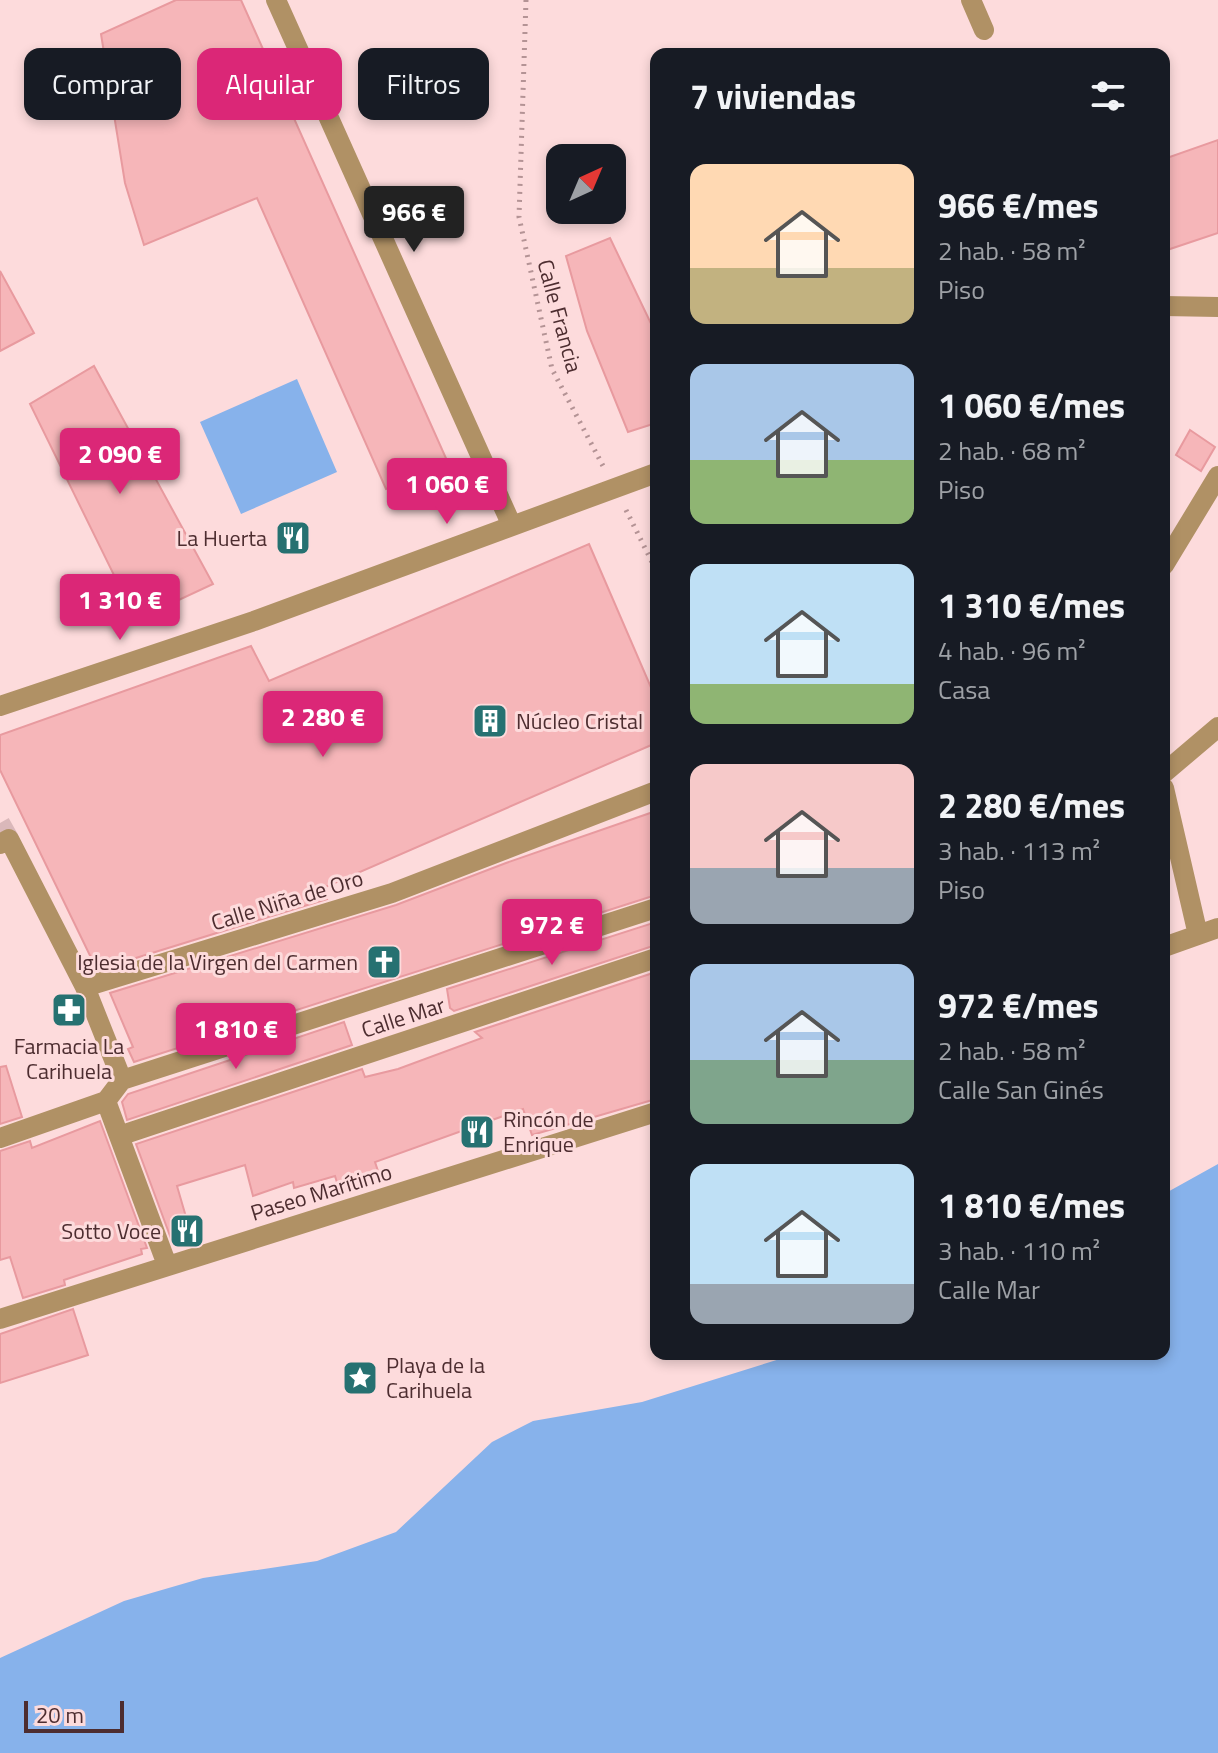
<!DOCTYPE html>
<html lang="es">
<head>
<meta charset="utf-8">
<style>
  :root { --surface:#171b24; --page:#20242c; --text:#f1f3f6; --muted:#9ea1a6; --accent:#db2777 }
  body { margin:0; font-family:"Titillium Web",sans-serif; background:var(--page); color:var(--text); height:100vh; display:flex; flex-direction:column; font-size:30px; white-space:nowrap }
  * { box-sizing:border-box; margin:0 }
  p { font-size:26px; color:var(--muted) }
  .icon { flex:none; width:44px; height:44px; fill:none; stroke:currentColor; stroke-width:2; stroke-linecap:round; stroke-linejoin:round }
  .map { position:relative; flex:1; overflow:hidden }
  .side { position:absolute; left:650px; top:48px; width:520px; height:1312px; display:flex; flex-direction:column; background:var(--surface); border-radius:16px; box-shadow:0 4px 12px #0003 }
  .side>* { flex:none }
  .top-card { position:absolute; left:24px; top:48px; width:506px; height:72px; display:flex; gap:16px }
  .needle { width:52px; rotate:44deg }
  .fabs { position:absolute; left:546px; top:144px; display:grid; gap:16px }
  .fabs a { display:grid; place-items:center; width:80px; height:80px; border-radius:16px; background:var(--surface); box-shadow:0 4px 12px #0003; font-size:40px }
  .scale { position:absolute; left:24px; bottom:20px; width:100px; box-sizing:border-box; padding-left:8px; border:4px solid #4d2d30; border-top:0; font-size:22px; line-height:28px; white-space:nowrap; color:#4d2d30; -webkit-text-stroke:6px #fddbdc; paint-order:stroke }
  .price { position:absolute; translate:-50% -68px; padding:0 18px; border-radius:8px; background:var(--accent); color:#fff; font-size:26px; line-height:52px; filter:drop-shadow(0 2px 4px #0008) }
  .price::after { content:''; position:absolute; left:50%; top:48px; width:24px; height:18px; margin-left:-12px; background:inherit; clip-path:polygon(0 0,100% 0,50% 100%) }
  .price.active { background:#222; color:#fff }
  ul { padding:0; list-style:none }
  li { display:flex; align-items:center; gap:24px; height:200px; padding:0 40px }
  li span { display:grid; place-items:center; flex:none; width:224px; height:160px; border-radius:16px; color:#555 }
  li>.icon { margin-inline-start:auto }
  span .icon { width:96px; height:96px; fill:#fffc; stroke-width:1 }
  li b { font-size:34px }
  h2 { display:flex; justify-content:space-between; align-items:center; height:96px; padding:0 40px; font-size:34px }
  .chip { padding:0 28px; border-radius:16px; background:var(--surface); box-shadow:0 4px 12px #0003; font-size:28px; line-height:72px }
  .chip.active { background:var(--accent); color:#fff }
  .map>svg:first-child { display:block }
  .water { fill:#87b2eb }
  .building { fill:#f6b6b9; stroke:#e89a9f; stroke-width:2 }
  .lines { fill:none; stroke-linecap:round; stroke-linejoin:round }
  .minor-tunnel { stroke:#dab8ba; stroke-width:20; stroke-dasharray:20 10; stroke-linecap:butt }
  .path { stroke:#b49395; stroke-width:5; stroke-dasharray:2 6; stroke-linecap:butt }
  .minor { stroke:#b09165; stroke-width:20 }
  .labels { text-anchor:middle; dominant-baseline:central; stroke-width:6; stroke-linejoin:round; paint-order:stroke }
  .street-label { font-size:22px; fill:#4d2d30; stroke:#fddbdc }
  .poi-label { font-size:22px; fill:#4d2d30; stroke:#fddbdc; text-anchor:end }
</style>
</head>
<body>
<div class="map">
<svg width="1218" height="1753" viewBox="0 0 1218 1753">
  <rect width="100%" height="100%" fill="#fddbdc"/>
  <path class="water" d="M297,379L337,472L241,514L200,422Z
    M1218,1164V1753H0V1658L124,1601L203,1578L317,1561L396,1532L492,1442L533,1421L642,1402L796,1354H1164V1194Z"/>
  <path class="building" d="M176,0H241L449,465L386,489L257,198L144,245L125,183L101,34Z
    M1218,140V233L1164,251V159Z
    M610,238L656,334V423L628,432L587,331L566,256Z
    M0,271L34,333L0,351Z
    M94,366L213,584L136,620L30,404Z
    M1190,430L1215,447L1201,471L1176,455Z
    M589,544L656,699V743L323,888L327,899L97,970L0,770V735L251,646L269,681Z
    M656,811V895L134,1062L128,1049L133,1047L110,993L396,905L506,863Z
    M656,922V945L454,1011L450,1008L447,989Z
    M656,972V1099L532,1135L523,1109L375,1162L381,1180L340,1192L335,1176L294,1188L293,1182L253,1196L245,1165L177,1186L193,1241L173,1244L136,1144L362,1069L365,1077L398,1069L482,1038L475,1032Z
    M344,1022L352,1045L127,1120L122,1102L128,1094Z
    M6,1066L22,1117L0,1124V1067Z
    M100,1121L147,1248L141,1249L142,1254L64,1280L65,1285L23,1298L10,1257L0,1260V1151L30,1141L32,1148Z
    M73,1309L88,1355L0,1383V1334Z"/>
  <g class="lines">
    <path class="minor-tunnel" d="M0,823L9,839"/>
    <path class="path" d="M526,0L519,217L552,369L603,466
      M626,510L656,570"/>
    <path class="minor" d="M276,0L512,526
      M971,0L984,30
      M1164,306L1218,307
      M1164,565L1218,476
      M0,706L254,621L656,473
      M1164,773L1218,727
      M1164,788L1198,935
      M0,844L9,839L85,987L392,893L656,791
      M1164,947L1218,928
      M85,987L122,1080L106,1101L167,1265
      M122,1080L656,908
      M119,1136L656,958
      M0,1138L106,1101
      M0,1319L656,1112"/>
  </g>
  <defs>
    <symbol id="restaurant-square" viewBox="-11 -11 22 22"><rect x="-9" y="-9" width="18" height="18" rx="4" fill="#267171" stroke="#fddbdc"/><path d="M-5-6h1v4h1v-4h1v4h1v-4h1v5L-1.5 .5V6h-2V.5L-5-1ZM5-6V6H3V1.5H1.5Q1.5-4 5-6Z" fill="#fff"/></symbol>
    <symbol id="building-square" viewBox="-11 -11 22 22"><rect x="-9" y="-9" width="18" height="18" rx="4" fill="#267171" stroke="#fddbdc"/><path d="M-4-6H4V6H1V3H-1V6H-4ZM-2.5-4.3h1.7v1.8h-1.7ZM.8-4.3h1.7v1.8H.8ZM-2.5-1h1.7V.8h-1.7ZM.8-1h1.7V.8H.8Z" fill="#fff"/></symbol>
    <symbol id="church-square" viewBox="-11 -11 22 22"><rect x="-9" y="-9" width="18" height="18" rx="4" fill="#267171" stroke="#fddbdc"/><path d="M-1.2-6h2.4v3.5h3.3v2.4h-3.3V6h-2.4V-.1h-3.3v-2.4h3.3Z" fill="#fff"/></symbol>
    <symbol id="pharmacy-square" viewBox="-11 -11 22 22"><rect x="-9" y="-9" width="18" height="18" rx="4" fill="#267171" stroke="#fddbdc"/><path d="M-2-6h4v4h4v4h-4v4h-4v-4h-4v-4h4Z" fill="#fff"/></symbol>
    <symbol id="sight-square" viewBox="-11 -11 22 22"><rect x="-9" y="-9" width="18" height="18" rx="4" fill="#267171" stroke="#fddbdc"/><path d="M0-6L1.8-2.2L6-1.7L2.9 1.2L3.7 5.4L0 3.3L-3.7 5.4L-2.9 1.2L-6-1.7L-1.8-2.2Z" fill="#fff"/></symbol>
  </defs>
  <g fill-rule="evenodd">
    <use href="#restaurant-square" x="273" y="518" width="40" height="40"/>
    <use href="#building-square" x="470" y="701" width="40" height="40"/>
    <use href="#church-square" x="364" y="942" width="40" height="40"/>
    <use href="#pharmacy-square" x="49" y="990" width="40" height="40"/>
    <use href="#restaurant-square" x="457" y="1112" width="40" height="40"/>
    <use href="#restaurant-square" x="167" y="1211" width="40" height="40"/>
    <use href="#sight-square" x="340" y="1358" width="40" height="40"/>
  </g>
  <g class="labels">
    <g class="street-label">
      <text transform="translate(560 316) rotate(75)">Calle Francia</text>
      <text transform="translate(287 900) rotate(-17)">Calle Niña de Oro</text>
      <text transform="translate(403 1017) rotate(-18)">Calle Mar</text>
      <text transform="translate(321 1192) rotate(-17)">Paseo Marítimo</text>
    </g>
    <g class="poi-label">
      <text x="267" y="538">La Huerta</text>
      <text x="516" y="721" text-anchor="start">Núcleo Cristal</text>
      <text x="358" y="962">Iglesia de la Virgen del Carmen</text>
      <text x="69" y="1046" text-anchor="middle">Farmacia La<tspan x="69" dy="25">Carihuela</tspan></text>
      <text x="503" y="1119" text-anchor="start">Rincón de<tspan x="503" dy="25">Enrique</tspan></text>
      <text x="161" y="1231">Sotto Voce</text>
      <text x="386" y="1365" text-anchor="start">Playa de la<tspan x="386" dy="25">Carihuela</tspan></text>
    </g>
  </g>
</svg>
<div class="fabs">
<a><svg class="needle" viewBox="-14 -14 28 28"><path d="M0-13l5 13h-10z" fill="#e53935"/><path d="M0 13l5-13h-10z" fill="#9ea1a6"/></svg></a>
</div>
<div class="scale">20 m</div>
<b class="price active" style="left:414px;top:254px">966 €</b>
<b class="price" style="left:120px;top:496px">2 090 €</b>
<b class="price" style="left:447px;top:526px">1 060 €</b>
<b class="price" style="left:120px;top:642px">1 310 €</b>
<b class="price" style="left:323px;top:759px">2 280 €</b>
<b class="price" style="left:552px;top:967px">972 €</b>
<b class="price" style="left:236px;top:1071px">1 810 €</b>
<div class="top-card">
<a class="chip">Comprar</a>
<a class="chip active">Alquilar</a>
<a class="chip">Filtros</a>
</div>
<section class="side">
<h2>7 viviendas<svg class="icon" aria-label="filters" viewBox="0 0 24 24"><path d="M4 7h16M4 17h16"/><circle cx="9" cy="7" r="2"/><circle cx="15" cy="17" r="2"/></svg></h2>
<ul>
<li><span style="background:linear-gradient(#ffd9b3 65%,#c2b280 0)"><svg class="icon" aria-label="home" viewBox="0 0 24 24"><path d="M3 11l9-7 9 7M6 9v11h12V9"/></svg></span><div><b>966 €/mes</b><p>2 hab. · 58 m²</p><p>Piso</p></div></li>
<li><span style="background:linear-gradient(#a9c7e8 60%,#8fb573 0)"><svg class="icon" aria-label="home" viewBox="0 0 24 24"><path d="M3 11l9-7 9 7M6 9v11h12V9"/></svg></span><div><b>1 060 €/mes</b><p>2 hab. · 68 m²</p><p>Piso</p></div></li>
<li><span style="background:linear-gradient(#bfe0f5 75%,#8fb573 0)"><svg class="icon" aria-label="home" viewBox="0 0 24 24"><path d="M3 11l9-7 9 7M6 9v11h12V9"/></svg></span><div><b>1 310 €/mes</b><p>4 hab. · 96 m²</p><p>Casa</p></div></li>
<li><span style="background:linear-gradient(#f6c9c9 65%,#9aa5b1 0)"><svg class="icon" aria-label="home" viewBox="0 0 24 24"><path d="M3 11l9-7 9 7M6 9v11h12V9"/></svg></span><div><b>2 280 €/mes</b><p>3 hab. · 113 m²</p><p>Piso</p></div></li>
<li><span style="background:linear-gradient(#a9c7e8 60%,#7fa58c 0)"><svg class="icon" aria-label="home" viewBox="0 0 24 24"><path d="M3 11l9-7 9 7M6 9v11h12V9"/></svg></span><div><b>972 €/mes</b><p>2 hab. · 58 m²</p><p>Calle San Ginés</p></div></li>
<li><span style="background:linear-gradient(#bfe0f5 75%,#9aa5b1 0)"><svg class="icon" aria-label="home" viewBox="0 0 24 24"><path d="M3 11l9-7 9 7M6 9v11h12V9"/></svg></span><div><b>1 810 €/mes</b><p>3 hab. · 110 m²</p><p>Calle Mar</p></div></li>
</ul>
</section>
</div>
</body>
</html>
